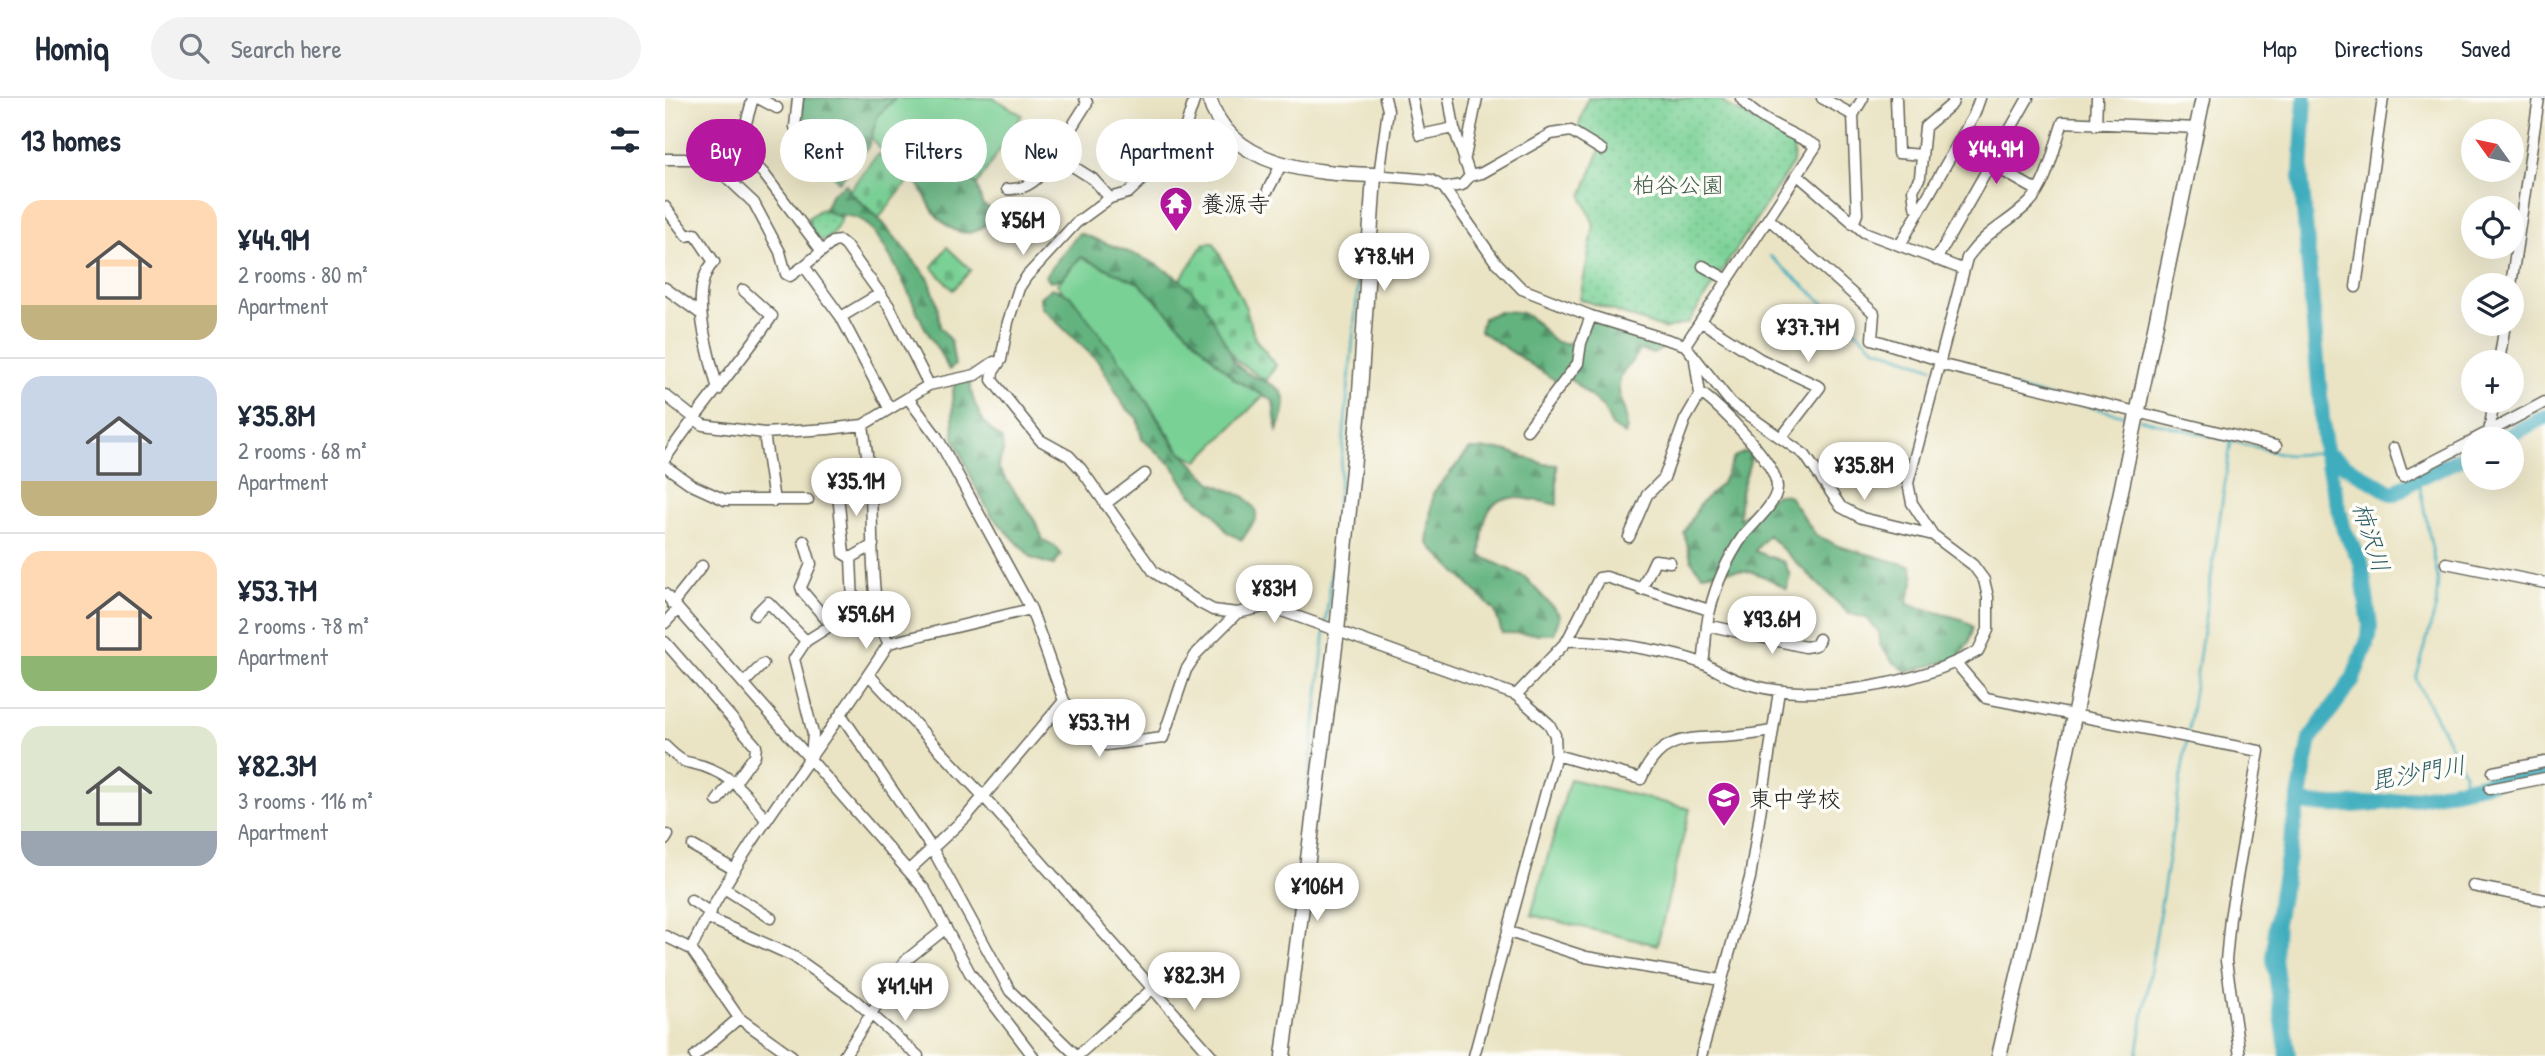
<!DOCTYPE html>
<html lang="en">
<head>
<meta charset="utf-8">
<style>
  :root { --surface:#fff; --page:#f2f2f3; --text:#1f2937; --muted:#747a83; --line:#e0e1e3; --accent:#b5179e }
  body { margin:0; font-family:"Patrick Hand","Klee One",sans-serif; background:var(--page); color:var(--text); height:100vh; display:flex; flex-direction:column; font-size:26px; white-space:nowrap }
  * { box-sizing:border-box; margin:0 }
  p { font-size:23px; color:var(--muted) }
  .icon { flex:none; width:38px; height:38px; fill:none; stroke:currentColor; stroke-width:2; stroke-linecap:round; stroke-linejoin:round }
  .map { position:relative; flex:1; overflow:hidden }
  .details { display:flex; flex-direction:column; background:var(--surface); width:665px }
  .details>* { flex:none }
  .guide { position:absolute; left:21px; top:21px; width:665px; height:63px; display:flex; gap:14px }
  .needle { width:46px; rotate:303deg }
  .buttons { position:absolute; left:1796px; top:21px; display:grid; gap:14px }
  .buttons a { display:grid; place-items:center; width:63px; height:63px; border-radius:50%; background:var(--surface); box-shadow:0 7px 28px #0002; font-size:35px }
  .price { position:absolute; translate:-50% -60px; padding:0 16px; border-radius:24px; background:#fff; color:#222; font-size:23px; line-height:46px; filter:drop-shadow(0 2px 4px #0008) }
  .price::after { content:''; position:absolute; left:50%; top:42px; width:21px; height:16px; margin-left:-10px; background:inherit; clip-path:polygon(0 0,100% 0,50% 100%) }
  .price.current { background:var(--accent); color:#fff }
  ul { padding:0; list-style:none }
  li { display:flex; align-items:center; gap:21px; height:175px; padding:0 21px }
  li+li { border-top:2px solid var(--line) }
  li span { display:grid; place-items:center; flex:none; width:196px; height:140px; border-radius:21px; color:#555 }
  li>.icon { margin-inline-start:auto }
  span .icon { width:84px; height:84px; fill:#fffc; stroke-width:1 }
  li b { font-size:30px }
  h2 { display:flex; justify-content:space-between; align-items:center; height:84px; padding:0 21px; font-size:30px }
  .chip { padding:0 24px; border-radius:32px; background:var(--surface); box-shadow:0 7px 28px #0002; font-size:24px; line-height:63px }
  .chip.current { background:var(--accent); color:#fff }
  header { display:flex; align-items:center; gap:42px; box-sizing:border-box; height:98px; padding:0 35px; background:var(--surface); border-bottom:2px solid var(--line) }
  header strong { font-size:33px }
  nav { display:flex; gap:38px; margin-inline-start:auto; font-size:24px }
  .search { width:490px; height:63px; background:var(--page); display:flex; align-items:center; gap:18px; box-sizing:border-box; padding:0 24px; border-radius:38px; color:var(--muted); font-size:26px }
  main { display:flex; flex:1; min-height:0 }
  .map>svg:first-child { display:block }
  .grass { fill:#7ad196; stroke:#4b7659; stroke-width:2 }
  .forest { fill:url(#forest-firs); stroke:#40684e; stroke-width:2 }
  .cemetery { fill:url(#cemetery-stones); stroke:#4b7659; stroke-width:2 }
  .park { fill:url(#park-dots); stroke:#4b7659; stroke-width:2 }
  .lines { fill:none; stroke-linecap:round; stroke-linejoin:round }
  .stream { stroke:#40adbe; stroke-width:2.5 }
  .river { stroke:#40adbe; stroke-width:16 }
  .minor-casing { stroke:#646257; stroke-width:13 }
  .tertiary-casing { stroke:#646257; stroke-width:17 }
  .minor { stroke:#fff; stroke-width:10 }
  .tertiary { stroke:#fff; stroke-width:14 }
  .labels { text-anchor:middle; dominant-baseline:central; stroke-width:7; stroke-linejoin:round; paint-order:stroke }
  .park-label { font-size:23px; fill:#3d5b47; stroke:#fdfcf7 }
  .poi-label { font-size:23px; fill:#1c1c1c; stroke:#fdfcf7; text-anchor:start }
  .water-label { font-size:24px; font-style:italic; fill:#2c5d65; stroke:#fdfcf7 }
</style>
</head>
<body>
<header>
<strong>Homiq</strong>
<div class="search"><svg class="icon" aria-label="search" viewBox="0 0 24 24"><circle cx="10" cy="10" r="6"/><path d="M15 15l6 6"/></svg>Search here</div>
<nav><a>Map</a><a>Directions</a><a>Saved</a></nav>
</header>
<main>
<section class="details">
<h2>13 homes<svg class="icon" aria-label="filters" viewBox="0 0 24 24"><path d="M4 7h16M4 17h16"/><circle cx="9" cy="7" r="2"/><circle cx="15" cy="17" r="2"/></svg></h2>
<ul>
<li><span style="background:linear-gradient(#ffd9b3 75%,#c2b280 0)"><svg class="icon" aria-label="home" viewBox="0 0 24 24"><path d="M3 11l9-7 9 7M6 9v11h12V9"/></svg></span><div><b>¥44.9M</b><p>2 rooms · 80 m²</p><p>Apartment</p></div></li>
<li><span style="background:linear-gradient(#c9d6e8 75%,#c2b280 0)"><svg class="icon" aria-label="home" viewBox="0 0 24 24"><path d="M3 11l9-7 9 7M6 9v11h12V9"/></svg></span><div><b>¥35.8M</b><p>2 rooms · 68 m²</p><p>Apartment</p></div></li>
<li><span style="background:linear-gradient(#ffd9b3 75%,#8fb573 0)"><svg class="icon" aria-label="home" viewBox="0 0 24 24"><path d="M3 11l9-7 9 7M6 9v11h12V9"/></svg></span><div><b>¥53.7M</b><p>2 rooms · 78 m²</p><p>Apartment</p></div></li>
<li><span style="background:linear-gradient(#dfe7d0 75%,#9aa5b1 0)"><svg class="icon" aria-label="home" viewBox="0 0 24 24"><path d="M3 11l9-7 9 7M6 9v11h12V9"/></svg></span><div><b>¥82.3M</b><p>3 rooms · 116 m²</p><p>Apartment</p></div></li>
</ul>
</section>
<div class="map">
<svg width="1880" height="958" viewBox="0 0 1880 958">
  <defs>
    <pattern id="forest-firs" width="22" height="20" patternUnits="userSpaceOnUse" patternTransform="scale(1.75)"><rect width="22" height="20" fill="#63b37f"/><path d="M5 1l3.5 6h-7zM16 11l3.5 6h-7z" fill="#519167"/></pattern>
    <pattern id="cemetery-stones" width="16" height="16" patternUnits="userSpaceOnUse" patternTransform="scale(1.75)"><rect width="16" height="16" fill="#7ad196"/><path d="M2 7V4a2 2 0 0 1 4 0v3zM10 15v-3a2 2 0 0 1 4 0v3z" fill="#69b381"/></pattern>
    <pattern id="park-dots" width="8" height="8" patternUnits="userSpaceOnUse" patternTransform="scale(1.75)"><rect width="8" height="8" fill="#7ad196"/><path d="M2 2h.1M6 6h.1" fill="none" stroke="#69b381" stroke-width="1.8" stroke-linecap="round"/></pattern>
  </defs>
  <rect width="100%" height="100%" fill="#fdfcf7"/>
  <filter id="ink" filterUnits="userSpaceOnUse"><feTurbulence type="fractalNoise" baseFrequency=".0143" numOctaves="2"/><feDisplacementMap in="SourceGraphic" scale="14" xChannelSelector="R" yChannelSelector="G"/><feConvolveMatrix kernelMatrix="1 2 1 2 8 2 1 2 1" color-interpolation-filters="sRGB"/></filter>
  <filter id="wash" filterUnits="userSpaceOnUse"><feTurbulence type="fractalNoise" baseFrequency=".00686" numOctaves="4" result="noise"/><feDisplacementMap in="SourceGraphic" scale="28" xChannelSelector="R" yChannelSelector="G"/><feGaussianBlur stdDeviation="1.57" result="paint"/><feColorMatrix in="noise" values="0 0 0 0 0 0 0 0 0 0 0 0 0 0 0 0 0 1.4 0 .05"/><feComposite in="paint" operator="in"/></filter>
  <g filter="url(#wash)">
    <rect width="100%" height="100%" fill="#eae4c4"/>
    <path class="grass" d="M231,0H329L357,17L312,87L306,81L293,43L278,41L246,48L233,73L206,39L213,17Z
      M416,159L474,185L569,281L599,297L533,363L515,353L482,303L392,186Z
      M905,681L1025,711L992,847L866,817Z"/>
    <path class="forest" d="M137,0H231L213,17L203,49L174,84C147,54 131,43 137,0Z
      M284,41L295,47L303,79L312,87L317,106L330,114C317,136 298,143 277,123C264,113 261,94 250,82C247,77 242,74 239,70C244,44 260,42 284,41Z
      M181,86L187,97L218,125L264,181L272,205L275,229L286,243L290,267L284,272C276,255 265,240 257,224C246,200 220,140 200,125C191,117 174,116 164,118L159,111L167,95Z
      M414,135C457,152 506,165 537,202C546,213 555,230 562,243C565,249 565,259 569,264C593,292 638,277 612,333L608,303L569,281L474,185L416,159L396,181L385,183L380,178Z
      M387,190L405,197L460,269L509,347L547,385L580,399L591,412V421L577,442L562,434L549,415L525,395L507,367L477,341L472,320L459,308L435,265L376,209L375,199Z
      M836,213C843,214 853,213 859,216C885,228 881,256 917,241L925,222L988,241L997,251L988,256L976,252C968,262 956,274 954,286C952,304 967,319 960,337L947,328L938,309L903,279L891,283L815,233L818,220Z
      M304,279C306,302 316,328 337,341L338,354L333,369C347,394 369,413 378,442L390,448L396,456L389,467L368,461L326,417L309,386L289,339L287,297L291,281Z
      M805,351L840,352L879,366L892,367V407C834,394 818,393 816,458L860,479L895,517L889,536L837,535L830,513L762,445L768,395Z
      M1080,354L1087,357L1076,394L1074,421L1111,396L1123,397L1151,437L1173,448L1246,468L1249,481L1242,506L1296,521L1308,529L1304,544L1294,560L1242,574L1227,563L1215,547L1214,534L1203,521L1183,515L1103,437L1090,453L1119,464L1125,477L1121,491C1088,469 1074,470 1037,476L1027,464L1019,435L1035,406L1057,385L1069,359Z"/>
    <path class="cemetery" d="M213,56L244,82L214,120L184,93Z
      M539,145H549L581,210L590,241L611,267L601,283L569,261L538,203L515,182Z
      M282,149L306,172L288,192L267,169Z"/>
    <path class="park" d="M923,0H1060L1058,5L1129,45L1128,65L1023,225L1000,231L915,201L929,127L917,98L935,52L913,30Z
      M156,111L177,120L168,136L161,142H154L142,126L145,124L143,120Z"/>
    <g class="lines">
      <path class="stream" d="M1105,158L1209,249L1268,270
        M1326,284L1465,319
        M1475,321L1623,357L1660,355
        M1753,380L1773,481L1771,508L1751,581L1793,662L1799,675V689
        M661,525L693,188L697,86
        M1523,635L1566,344
        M629,818L660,532
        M1472,958L1522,641"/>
      <path class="river" d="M1837,341L1880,319
        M1660,355L1728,396L1753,380L1808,355
        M1633,705C1716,715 1799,689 1880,672
        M1623,958L1609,861L1611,825L1633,705L1645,641L1688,581L1704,539L1705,527L1696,464L1679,432L1660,355L1636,77L1640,0"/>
    </g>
  </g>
  <g filter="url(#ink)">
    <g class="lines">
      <defs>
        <path id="minor" d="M88,0L74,50L99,76L156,152
          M93,0L112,10
          M133,0L130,29L139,52
          M420,0L422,5L391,54L393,59L428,81L445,100
          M530,0L520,30L501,59L463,95L445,100L411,125L362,178L354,190L343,224L336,262L328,274L327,282L375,342L404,358L416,371L489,474L535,505L548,512L572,515L603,508L851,597L884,626L890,637L891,657L809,958
          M747,0L755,37L789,30L784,0
          M1157,0L1188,17
          M1231,0L1233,55L1257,57
          M1431,27L1432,0
          M46,40L56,41L74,50L58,76
          M1292,47L1373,93
          M0,61H36L58,76L89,105L115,154L121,176L125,178L139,168
          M799,64L812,0
          M709,77L766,82L779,90L830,163L857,191L926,218L1020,247L1066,305L1140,357L1176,409L1197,420L1268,437L1308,467L1319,482L1323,499V532L1313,553C1253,586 1150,606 1083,586C1067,582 1054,573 1039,566C1010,554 933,541 902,543
          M714,78L723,12L720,0
          M805,78L817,75L886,36L906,33L937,52
          M1134,78L1199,134L1297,171
          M779,90L797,87L805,78L789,30
          M342,91C367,93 377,75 392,57
          M603,92L616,67
          M0,109L22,138L30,136L49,164C21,191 45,258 53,292
          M1256,109L1250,108L1248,92L1255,79L1260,29L1287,6L1289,0
          M1105,122L1209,215L1207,241L1274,262
          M1188,126L1192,116L1188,17L1198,0
          M1235,147L1309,17L1315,0
          M1271,162L1363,0
          M1038,168L1063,182
          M1846,187L1874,0
          M1691,189L1718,0
          M0,190L36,216
          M176,219L216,195
          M1037,224L1095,261L1155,289L1116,340
          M1020,247L1151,48C1131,37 1086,19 1076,0
          M1834,264L1840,226
          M1274,266L1611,348
          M1035,294C1055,309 1113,365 1112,390C1111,407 1088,425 1078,438C1063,460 1051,486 1045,512C1040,529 1041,548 1038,566
          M0,297L38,327L99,335L163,331L198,327L264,287L310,277L329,264
          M243,300L272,339L366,511L399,603L441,647L498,640L521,572L532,555L572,515
          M224,310L176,219L139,168L168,144L175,143L181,148L224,208L264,287
          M198,327C201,350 205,373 206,396C208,432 204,518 224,545
          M862,332L913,265L916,245L926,218
          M1824,334L1829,303
          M99,335L109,403
          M1810,341L1880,304
          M1729,350L1738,379L1808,343
          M0,361C33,311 73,268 107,218L78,192
          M0,368L27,387L60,402H143
          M440,406L480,376
          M1268,437L1247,405L1243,385L1302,160C1322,132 1341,127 1364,105C1382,87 1389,49 1398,24L1532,30
          M964,439L982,397L999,380L1020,322L1035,296L1030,262
          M139,443L146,466L136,489L138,494L166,527
          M186,460L179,456L173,396L206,393
          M1781,465L1880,485
          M976,492L990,462L1005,464
          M0,496L260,792L305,875L368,958
          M7,506L37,468
          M90,517L103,504L141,543
          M0,525L11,513
          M1042,527L1140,549L1151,547L1154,541
          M0,544L91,648L90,657L69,686
          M1291,565L1321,600L1594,653L1565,820L1561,863L1575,958
          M204,577L319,699L547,958
          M80,584L98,566
          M851,597L902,543L934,480L941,479L1044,512
          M177,618L268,752L345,893L412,958
          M0,648C24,672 22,660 48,672C70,681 87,703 101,722
          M891,657L976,681C996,634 1026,642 1069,638C1082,637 1095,635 1107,633
          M146,659L148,636L129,561L141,543L181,518L188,506L186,460L208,447
          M1828,674L1880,664
          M1825,691L1880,680
          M52,703L66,684
          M0,742L3,737
          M28,748L70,772
          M244,772L301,719L399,603
          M1808,788L1880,802
          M59,790L106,820
          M26,802L46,815
          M43,820L128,858L190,902L253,958
          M844,834L921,859L1056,882
          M0,838L26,851L74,920L127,958
          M26,851C78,741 159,647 224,545L366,511
          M30,958L74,920
          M179,958L240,863L281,830
          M412,958L487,891
          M1036,958L1085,780L1114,593"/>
        <path id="tertiary" d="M544,0C564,70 649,75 709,77L694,310L672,533L618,958
          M1334,958L1369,810L1538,0"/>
      </defs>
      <use href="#minor" class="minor-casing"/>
      <use href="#tertiary" class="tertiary-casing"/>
      <use href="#minor" class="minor"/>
      <use href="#tertiary" class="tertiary"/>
    </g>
  </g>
  <defs>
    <symbol id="temple-pin" viewBox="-11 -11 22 30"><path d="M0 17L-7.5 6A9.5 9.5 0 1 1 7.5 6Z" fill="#b5179e" stroke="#fdfcf7"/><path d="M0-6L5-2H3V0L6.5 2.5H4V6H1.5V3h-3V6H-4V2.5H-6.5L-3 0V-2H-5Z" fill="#fff"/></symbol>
    <symbol id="school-pin" viewBox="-11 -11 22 30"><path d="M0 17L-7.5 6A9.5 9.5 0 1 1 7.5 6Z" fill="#b5179e" stroke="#fdfcf7"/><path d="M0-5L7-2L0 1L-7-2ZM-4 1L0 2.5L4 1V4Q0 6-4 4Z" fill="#fff"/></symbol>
  </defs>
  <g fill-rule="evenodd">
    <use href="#temple-pin" x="492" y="86" width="38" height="52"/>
    <use href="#school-pin" x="1040" y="681" width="38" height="52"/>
  </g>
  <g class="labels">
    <g class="park-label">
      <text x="1013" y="86">柏谷公園</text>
    </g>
    <g class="poi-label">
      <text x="536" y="105">養源寺</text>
      <text x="1084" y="700">東中学校</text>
    </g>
    <g class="water-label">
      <text transform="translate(1707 439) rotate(73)">柿沢川</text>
      <text transform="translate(1753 674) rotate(-10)">毘沙門川</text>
    </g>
  </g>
</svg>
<div class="buttons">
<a><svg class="needle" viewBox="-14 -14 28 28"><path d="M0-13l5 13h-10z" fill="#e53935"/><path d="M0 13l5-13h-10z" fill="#747a83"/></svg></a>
<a><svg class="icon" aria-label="locate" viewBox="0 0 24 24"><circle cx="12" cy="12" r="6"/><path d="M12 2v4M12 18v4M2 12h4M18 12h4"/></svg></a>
<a><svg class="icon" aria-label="layers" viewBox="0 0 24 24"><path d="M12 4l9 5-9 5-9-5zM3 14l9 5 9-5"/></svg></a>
<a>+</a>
<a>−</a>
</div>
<b class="price current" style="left:1331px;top:88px">¥44.9M</b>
<b class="price" style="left:358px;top:159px">¥56M</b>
<b class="price" style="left:719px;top:195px">¥78.4M</b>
<b class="price" style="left:1143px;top:266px">¥37.7M</b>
<b class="price" style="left:1199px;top:404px">¥35.8M</b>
<b class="price" style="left:191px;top:420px">¥35.1M</b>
<b class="price" style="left:609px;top:527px">¥83M</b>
<b class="price" style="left:201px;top:553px">¥59.6M</b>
<b class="price" style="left:1107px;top:558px">¥93.6M</b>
<b class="price" style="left:434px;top:661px">¥53.7M</b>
<b class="price" style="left:652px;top:825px">¥106M</b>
<b class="price" style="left:529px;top:914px">¥82.3M</b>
<b class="price" style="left:240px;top:925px">¥41.4M</b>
<div class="guide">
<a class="chip current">Buy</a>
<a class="chip">Rent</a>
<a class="chip">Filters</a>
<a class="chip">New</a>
<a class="chip">Apartment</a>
</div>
</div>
</main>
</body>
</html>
